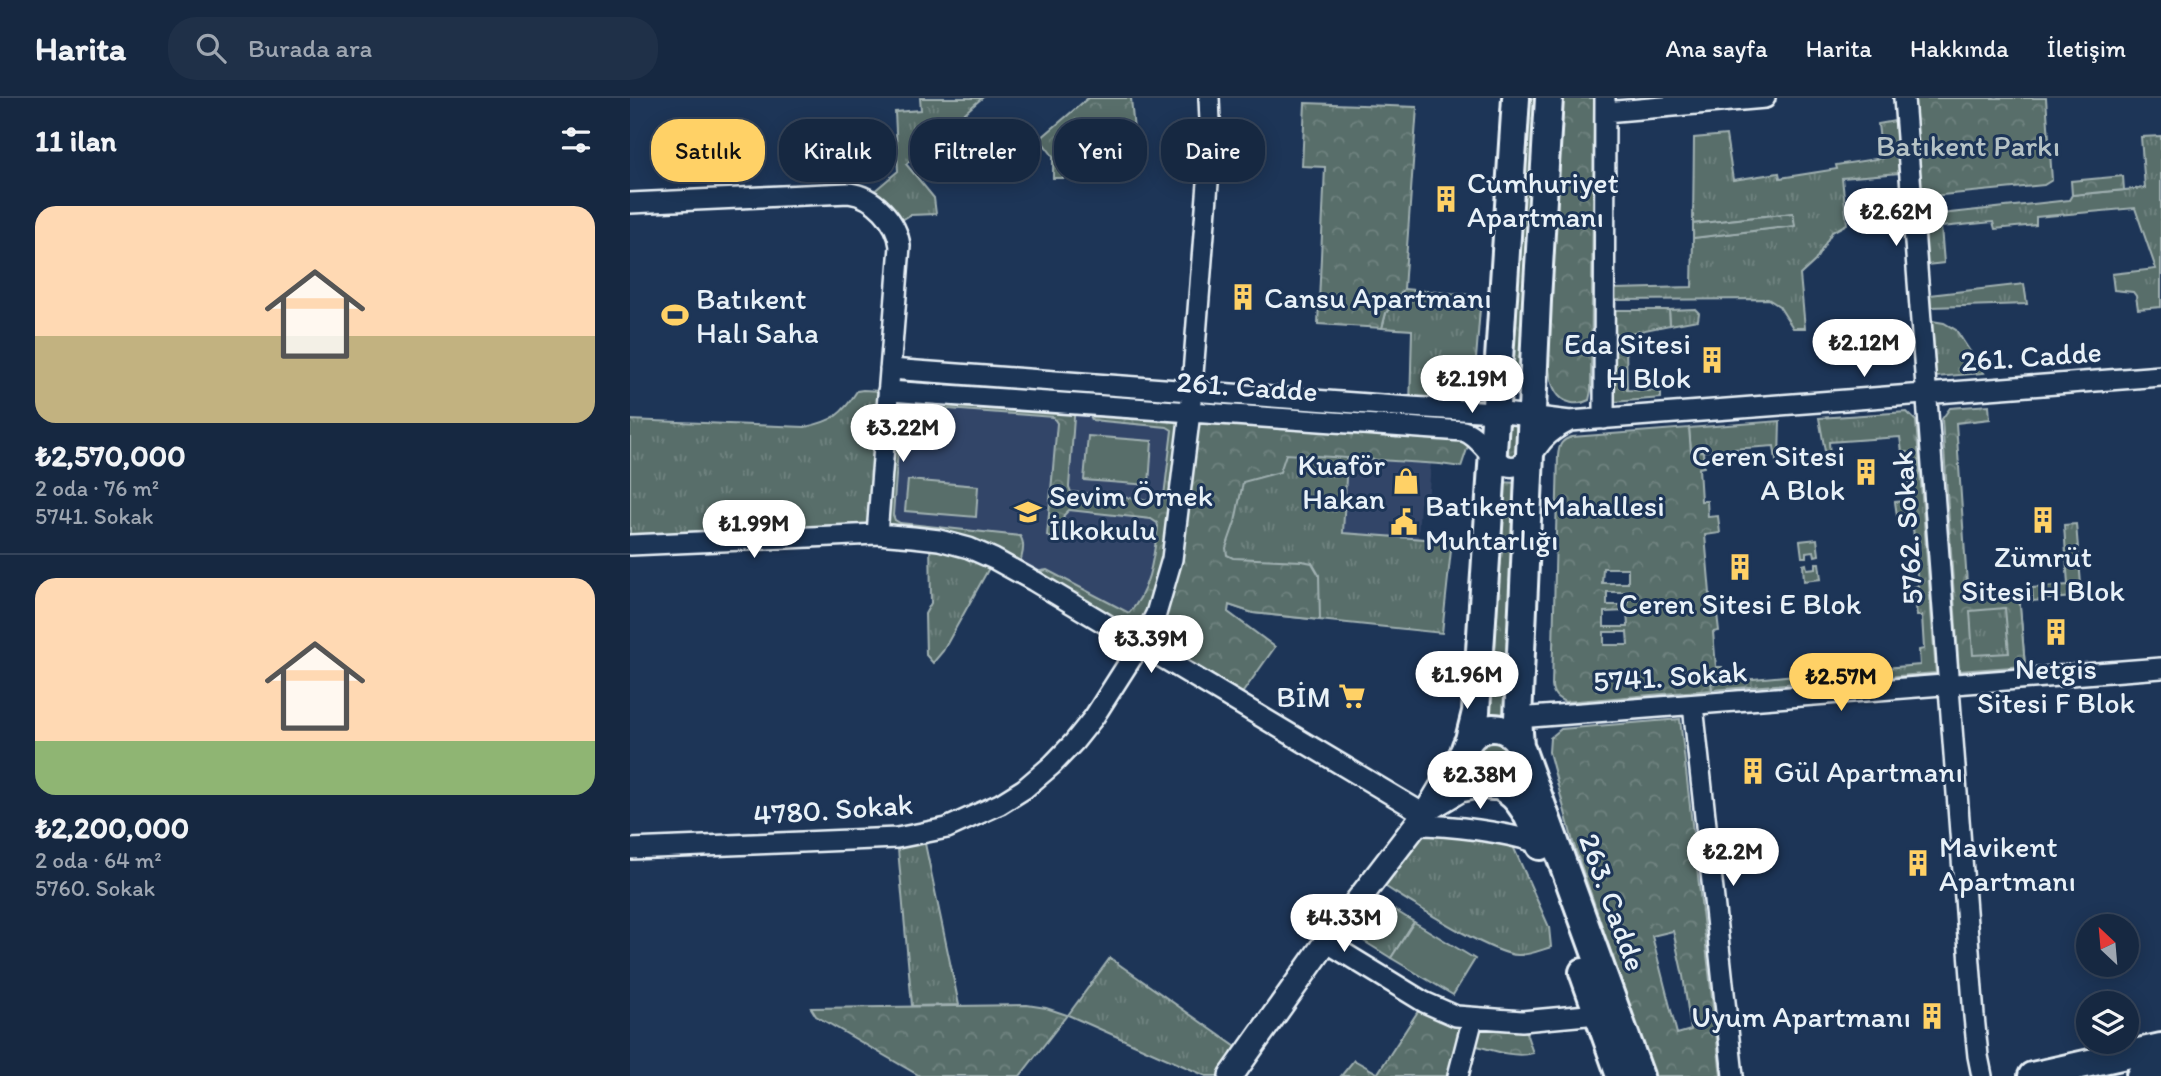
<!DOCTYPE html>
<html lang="tr">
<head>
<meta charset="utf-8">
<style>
  :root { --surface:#162841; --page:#1f3048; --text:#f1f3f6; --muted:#9ea6b1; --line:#35445a; --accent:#ffd166 }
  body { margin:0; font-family:Itim,sans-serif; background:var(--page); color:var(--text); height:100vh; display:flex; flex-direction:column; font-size:26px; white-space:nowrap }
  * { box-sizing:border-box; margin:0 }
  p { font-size:23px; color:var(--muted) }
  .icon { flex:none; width:38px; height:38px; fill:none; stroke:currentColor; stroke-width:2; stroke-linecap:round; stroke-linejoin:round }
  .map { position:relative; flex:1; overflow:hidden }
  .details { display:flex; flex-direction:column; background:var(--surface); width:630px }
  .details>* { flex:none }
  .guide { position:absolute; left:21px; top:21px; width:665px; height:63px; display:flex; gap:14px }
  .needle { width:46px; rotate:334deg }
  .tools { position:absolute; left:1446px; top:816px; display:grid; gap:14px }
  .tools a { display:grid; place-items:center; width:63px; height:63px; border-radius:50%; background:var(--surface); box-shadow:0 4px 18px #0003,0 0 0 2px var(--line); font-size:35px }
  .price { position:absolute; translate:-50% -60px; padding:0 16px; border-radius:24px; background:#fff; color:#222; font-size:23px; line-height:46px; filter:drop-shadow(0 2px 4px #0008) }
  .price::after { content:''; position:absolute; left:50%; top:42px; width:21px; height:16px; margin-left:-10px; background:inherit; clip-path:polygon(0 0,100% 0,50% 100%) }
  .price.selected { background:var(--accent); color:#111 }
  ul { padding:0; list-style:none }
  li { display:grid; align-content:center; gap:14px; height:371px; padding:0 35px }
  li+li { border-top:2px solid var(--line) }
  li span { display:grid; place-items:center; height:217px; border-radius:21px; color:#555 }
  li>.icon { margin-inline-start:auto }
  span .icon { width:126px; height:126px; fill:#fffc; stroke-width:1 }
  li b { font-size:30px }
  h2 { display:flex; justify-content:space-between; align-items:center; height:84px; padding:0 35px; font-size:30px }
  .tag { padding:0 24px; border-radius:28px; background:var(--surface); box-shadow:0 4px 18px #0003,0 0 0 2px var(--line); font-size:24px; line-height:63px }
  .tag.selected { background:var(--accent); color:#111 }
  header { display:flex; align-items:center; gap:42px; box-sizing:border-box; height:98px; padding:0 35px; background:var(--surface); border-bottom:2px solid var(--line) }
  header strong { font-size:33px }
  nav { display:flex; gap:38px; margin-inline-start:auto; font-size:24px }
  .search { width:490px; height:63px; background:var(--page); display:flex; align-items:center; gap:18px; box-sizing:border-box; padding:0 24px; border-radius:28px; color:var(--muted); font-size:26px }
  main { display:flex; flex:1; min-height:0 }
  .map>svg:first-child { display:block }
  .built { fill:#314568 }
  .grass { fill:url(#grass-tufts); stroke:#a0b0b1; stroke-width:2 }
  .forest { fill:url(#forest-crowns); stroke:#a0b0b1; stroke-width:2; fill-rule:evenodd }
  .garden { fill:#586e6a; stroke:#a0b0b1; stroke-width:2 }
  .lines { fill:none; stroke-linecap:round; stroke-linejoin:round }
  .minor-casing { stroke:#e8f1f8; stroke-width:24 }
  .tertiary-casing { stroke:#e8f1f8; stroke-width:28 }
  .secondary-casing { stroke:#e8f1f8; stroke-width:32 }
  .minor { stroke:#1d3557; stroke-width:19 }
  .tertiary { stroke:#1d3557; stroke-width:23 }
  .secondary { stroke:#1d3557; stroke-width:26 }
  .labels { text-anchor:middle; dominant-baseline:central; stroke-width:6; stroke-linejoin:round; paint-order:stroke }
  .park-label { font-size:30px; fill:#b6c3c6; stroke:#1d3557 }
  .poi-label { font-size:30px; fill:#e8f1f8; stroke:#1d3557; text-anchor:start }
  .street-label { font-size:30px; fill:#e8f1f8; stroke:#1d3557 }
</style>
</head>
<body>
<header>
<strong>Harita</strong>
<div class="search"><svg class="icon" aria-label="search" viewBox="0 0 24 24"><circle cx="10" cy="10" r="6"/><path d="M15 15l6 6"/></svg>Burada ara</div>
<nav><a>Ana sayfa</a><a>Harita</a><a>Hakkında</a><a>İletişim</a></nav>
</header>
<main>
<section class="details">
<h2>11 ilan<svg class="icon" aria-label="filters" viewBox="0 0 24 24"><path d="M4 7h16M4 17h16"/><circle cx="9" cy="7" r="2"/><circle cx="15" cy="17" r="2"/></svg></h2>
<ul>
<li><span style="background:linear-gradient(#ffd9b3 60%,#c2b280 0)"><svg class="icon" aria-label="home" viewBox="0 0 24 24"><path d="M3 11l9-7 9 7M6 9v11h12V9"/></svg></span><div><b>₺2,570,000</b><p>2 oda · 76 m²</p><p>5741. Sokak</p></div></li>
<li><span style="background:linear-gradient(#ffd9b3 75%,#8fb573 0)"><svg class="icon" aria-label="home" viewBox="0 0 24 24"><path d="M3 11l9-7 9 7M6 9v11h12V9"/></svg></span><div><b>₺2,200,000</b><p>2 oda · 64 m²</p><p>5760. Sokak</p></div></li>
</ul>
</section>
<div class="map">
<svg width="1531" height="978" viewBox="0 0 1531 978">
  <defs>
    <pattern id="grass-tufts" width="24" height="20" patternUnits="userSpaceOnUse" patternTransform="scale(1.75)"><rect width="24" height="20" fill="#586e6a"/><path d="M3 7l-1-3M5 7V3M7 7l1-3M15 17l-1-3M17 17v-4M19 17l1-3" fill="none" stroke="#708380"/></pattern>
    <pattern id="forest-crowns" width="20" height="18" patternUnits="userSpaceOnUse" patternTransform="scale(1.75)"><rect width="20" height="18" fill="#586e6a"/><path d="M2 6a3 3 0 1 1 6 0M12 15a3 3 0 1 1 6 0" fill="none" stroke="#708380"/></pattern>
  </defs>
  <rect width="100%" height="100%" fill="#1d3557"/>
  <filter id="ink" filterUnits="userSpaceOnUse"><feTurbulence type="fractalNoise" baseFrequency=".0143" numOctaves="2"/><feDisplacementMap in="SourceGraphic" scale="14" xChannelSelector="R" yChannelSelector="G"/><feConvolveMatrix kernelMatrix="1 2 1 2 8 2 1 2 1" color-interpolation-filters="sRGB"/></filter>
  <g filter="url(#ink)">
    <path class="built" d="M258,293L560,314L510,547L364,461L247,436Z
      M716,360L801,365L798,405H790L788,440L712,435Z"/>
    <path class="grass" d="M290,0H352L276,66L304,100L306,116L280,117L264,127L236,100L268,73L265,14L291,12Z
      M1265,23L1269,75L1212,80L1217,126L1202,134L1185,163L1170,177L1175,230H1163L1149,208L1138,201L985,202V191L1062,189L1063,140L1164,128L1163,115L1063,126L1064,40L1096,37L1103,82L1149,75L1150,80L1207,71L1206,67L1252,60L1248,26Z
      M1531,38V209L1508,211L1506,198L1503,194L1484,192L1482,176L1526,171L1505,110L1406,119V127L1365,131L1363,124L1311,129L1314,165L1297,167L1293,118L1439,102L1442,97L1515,90L1511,39Z
      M1394,186L1397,206L1301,209L1300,197Z
      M774,191L851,198L842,312L780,309L782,232L752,230L756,215Z
      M1065,211L1069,215L1068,222L1040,227L1039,212Z
      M1302,223L1314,225L1326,232L1354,275L1306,279Z
      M233,292L250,293L238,423L235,427L0,438V322L175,329C203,323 212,317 227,293Z
      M560,314L719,325L713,435L822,443L812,535L623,515L599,507Z
      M1277,314L1286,323L1306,575L1231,581L1230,572L1290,567L1289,552L1294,551L1292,518H1287L1284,489L1288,488L1282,417L1267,418L1265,404L1275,403L1274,389L1279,388L1277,354H1272L1270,339L1199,344L1200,359H1196L1189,320Z
      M1150,323L1149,363H1146L1144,348L1061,354L1059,330Z
      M1446,426L1452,498L1403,503L1402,490L1438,487L1434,427Z
      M300,441L364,461L313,553L303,565L296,557L295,516L301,505Z
      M1187,441L1189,457L1185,458L1184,453L1176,454V459H1172L1170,443Z
      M1186,465H1189L1191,481L1174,483L1173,467L1176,466L1177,471L1186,470Z
      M1389,496L1395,568L1329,573L1324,501Z
      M1164,562H1167L1169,585L1082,592L1081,585L1165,577Z
      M848 658a15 15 0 1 1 30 0a15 15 0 1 1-30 0Z
      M795,732L850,740L883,748L919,829L921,849C911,852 900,857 888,857C860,856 779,803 751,786Z
      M293,736L329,907L282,908L267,740Z
      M755,806L784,824L761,860L732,842Z
      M480,860L616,956L600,978H576L438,917Z
      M724,962L747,975L746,978H711Z"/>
    <path class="forest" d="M458,0H501L504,33L503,80H423V58L410,41Z
      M895,0H912L894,292L889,295L879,292Z
      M928,0H964L961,293L959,302C948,308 933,306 926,294C917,280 919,257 919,242C917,161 924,80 928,0Z
      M1284,0H1416L1422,82L1414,87L1292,99Z
      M675,5L787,9L774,191L756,215L752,230L688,226L695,69L672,68Z
      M1493,78L1494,92L1442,97L1441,83Z
      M1163,115L1165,128L1063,140V126Z
      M984,212H1039L1040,227L1000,235L996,247L997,292L1028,293L1031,295V300L984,304Z
      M258,293L445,306L439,389L441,394L527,403L533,401L534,398L542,332L537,329L462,322L460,317V307L833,333L839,345L831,369L810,366L656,356L650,374L613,384L605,424L596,450L597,457L603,460L672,463L682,465L689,477L690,522L623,515L599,507L598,514L645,549L606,604L404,483L411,473L417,472L499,515C520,494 524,456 528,428L527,425L521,421L439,412L434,417L430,440L425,442L417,438L427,325L423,319L279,308L274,309L271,312L263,417L265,422L270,425L390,438C397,448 391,463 386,473L364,461L247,436Z
      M1359,307L1360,321L1326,325L1338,500L1389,496L1395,568L1329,573L1312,321L1320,310ZM1375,510L1379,555L1343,557L1340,513Z
      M882,323L890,327L889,358L884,362L876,358L877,325Z
      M1059,330L1061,354L1073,353L1074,369L1069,370L1071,403H1077L1078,419L1088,418L1090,435L1075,437L1081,507H1086L1089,533L1083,534L1086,569H1092L1093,584L1081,585L1082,592L935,604C927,600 923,597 922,588L928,358C929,347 931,342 942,339ZM973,470H998V485H972ZM977,494H998V507H977ZM997,513L998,529H974V514ZM974,534H997L998,547H974Z
      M868,384L891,385L877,616C872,624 864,624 857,619Z
      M1050,621L1091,978H1024L943,744L919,654L920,640L931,631ZM1043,833L1053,878L1061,932L1047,936L1022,838Z
      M794,904L892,923L903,955C882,961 857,950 837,945L831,978H746Z
      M397,907L416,910L437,917L390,978H290L186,918L181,910Z"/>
    <path class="garden" d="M458,338L522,343L519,387L454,382Z
      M278,382L348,388L346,419L275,413Z
      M784,824L845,861L823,897L761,860Z"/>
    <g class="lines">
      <defs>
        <path id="minor" d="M1274,0L1344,918L1348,958L1352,978
          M975,14L1135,0
          M0,105L219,95C244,98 267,123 270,148L247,436
          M258,293L833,333C854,338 867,379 891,366C901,361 906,350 913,342C921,333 930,328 940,323L866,314L780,309L260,271
          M974,321L975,0
          M940,323L1531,278
          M0,447L247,436L283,439L309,442L339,450L364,461L404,483L794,716
          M1063,607L1103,978
          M888,620L1531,570
          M786,727C820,727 876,734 908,745
          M0,751L267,740L317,730L370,706L394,691L422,667L444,644L464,619L510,547L526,516L542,461L560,314L581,47L579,0
          M696,844L794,904L826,918L892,923L968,916
          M828,978L843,920"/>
        <path id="tertiary" d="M834,651L798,711L830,692L854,687
          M601,978L696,844L798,711"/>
        <path id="secondary" d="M834 659a29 29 0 1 1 58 0a29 29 0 1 1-58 0Z
          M839,642L846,614L886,0
          M890,648L888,620L907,202L919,0
          M892,653L1010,978
          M869,688C893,700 901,724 910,748
          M953,874L990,978
          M1402,978L1531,949
          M1510,978L1531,973"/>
      </defs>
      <use href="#minor" class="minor-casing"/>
      <use href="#tertiary" class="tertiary-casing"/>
      <use href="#secondary" class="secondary-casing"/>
      <use href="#minor" class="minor"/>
      <use href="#tertiary" class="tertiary"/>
      <use href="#secondary" class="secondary"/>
    </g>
  </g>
  <defs>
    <symbol id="building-bare" viewBox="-9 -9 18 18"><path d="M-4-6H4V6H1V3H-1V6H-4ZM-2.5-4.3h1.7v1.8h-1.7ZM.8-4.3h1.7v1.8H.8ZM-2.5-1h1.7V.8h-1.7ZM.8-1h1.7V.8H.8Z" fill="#ffd166" stroke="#1d3557" stroke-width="2.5" paint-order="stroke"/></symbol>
    <symbol id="stadium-bare" viewBox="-9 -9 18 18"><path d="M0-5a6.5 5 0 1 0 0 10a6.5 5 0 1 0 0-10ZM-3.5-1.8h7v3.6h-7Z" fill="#ffd166" stroke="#1d3557" stroke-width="2.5" paint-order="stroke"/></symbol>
    <symbol id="shop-bare" viewBox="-9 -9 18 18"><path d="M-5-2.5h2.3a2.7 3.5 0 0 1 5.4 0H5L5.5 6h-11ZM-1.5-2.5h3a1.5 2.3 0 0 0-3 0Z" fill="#ffd166" stroke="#1d3557" stroke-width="2.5" paint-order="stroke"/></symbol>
    <symbol id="school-bare" viewBox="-9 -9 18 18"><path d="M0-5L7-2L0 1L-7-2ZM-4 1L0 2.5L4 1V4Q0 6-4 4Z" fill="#ffd166" stroke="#1d3557" stroke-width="2.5" paint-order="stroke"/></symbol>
    <symbol id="civic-bare" viewBox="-9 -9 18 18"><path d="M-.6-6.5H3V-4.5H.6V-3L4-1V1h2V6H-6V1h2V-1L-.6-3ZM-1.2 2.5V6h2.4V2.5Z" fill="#ffd166" stroke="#1d3557" stroke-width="2.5" paint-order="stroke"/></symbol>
    <symbol id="supermarket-bare" viewBox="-9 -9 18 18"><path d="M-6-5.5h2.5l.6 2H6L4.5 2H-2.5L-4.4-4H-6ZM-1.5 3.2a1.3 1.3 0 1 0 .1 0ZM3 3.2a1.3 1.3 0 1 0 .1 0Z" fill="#ffd166" stroke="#1d3557" stroke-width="2.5" paint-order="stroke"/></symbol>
  </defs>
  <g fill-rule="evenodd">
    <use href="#building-bare" x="797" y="82" width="38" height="38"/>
    <use href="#building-bare" x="594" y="180" width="38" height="38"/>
    <use href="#stadium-bare" x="26" y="198" width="38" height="38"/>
    <use href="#building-bare" x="1063" y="243" width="38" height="38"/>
    <use href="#building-bare" x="1217" y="355" width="38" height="38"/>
    <use href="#shop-bare" x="757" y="364" width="38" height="38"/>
    <use href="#school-bare" x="379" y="395" width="38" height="38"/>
    <use href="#building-bare" x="1394" y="403" width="38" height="38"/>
    <use href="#civic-bare" x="755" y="405" width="38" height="38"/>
    <use href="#building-bare" x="1091" y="450" width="38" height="38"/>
    <use href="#building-bare" x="1407" y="515" width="38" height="38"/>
    <use href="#supermarket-bare" x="703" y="579" width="38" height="38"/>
    <use href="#building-bare" x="1104" y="654" width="38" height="38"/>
    <use href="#building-bare" x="1269" y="746" width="38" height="38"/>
    <use href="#building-bare" x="1283" y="899" width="38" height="38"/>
  </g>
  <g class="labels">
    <g class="park-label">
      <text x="1338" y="47">Batıkent Parkı</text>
    </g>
    <g class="poi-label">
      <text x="837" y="84">Cumhuriyet<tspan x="837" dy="34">Apartmanı</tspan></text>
      <text x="634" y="199">Cansu Apartmanı</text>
      <text x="66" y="200">Batıkent<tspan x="66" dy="34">Halı Saha</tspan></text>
      <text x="1061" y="245" text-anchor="end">Eda Sitesi<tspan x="1061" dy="34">H Blok</tspan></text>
      <text x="1215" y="357" text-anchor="end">Ceren Sitesi<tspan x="1215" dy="34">A Blok</tspan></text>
      <text x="755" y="366" text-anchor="end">Kuaför<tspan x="755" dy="34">Hakan</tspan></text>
      <text x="419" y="397">Sevim Örnek<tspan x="419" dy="34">İlkokulu</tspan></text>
      <text x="795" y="407">Batıkent Mahallesi<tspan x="795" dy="34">Muhtarlığı</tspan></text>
      <text x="1413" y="458" text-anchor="middle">Zümrüt<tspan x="1413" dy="34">Sitesi H Blok</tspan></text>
      <text x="1110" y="505" text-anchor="middle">Ceren Sitesi E Blok</text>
      <text x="1426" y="570" text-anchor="middle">Netgis<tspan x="1426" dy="34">Sitesi F Blok</tspan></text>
      <text x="701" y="598" text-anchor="end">BİM</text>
      <text x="1144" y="673">Gül Apartmanı</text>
      <text x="1309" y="748">Mavikent<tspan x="1309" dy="34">Apartmanı</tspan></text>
      <text x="1281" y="918" text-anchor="end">Uyum Apartmanı</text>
    </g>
    <g class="street-label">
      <text transform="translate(1401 258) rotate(-4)">261. Cadde</text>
      <text transform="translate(617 288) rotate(4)">261. Cadde</text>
      <text transform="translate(1277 430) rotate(-94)">5762. Sokak</text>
      <text transform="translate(1040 578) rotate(-4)">5741. Sokak</text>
      <text transform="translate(203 711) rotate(-4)">4780. Sokak</text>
      <text transform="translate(983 804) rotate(70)">263. Cadde</text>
    </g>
  </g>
</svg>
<div class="tools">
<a><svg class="needle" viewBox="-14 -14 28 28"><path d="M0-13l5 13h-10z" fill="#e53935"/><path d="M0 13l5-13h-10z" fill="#9ea6b1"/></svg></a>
<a><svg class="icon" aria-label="layers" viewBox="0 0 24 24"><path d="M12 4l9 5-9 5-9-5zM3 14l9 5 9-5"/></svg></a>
</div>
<b class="price" style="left:1266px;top:150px">₺2.62M</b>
<b class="price" style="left:1234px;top:281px">₺2.12M</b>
<b class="price" style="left:842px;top:317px">₺2.19M</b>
<b class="price" style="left:273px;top:366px">₺3.22M</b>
<b class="price" style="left:124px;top:462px">₺1.99M</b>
<b class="price" style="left:521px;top:577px">₺3.39M</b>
<b class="price" style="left:837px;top:613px">₺1.96M</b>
<b class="price selected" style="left:1211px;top:615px">₺2.57M</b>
<b class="price" style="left:850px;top:713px">₺2.38M</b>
<b class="price" style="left:1103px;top:790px">₺2.2M</b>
<b class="price" style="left:714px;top:856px">₺4.33M</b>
<div class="guide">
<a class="tag selected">Satılık</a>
<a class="tag">Kiralık</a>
<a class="tag">Filtreler</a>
<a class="tag">Yeni</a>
<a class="tag">Daire</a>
</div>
</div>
</main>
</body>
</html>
